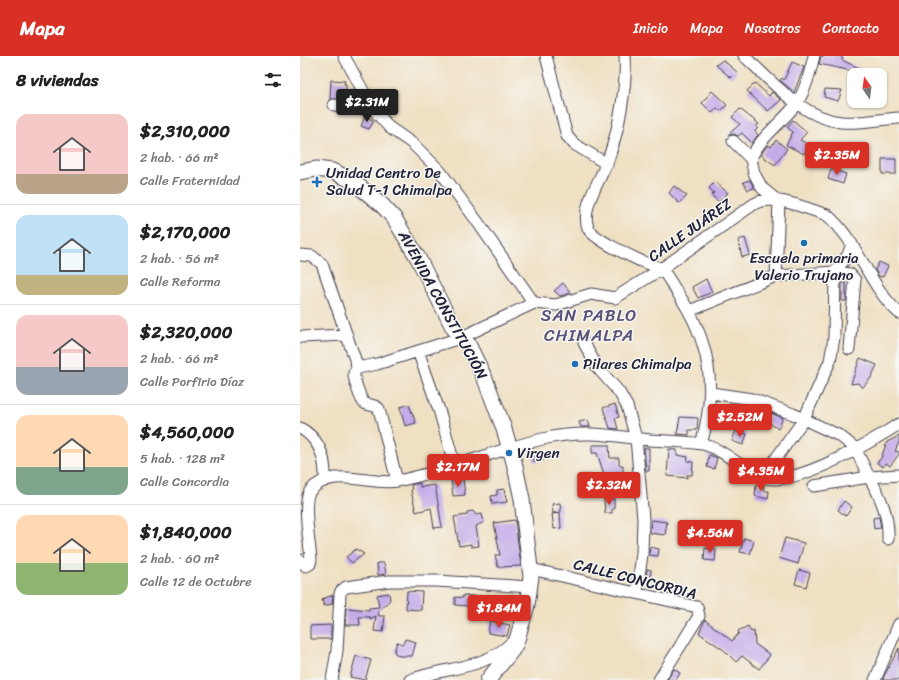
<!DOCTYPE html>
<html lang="es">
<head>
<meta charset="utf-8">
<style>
  :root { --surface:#fff; --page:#f6f6f6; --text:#222; --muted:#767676; --line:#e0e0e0; --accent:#d93025 }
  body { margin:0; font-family:Sriracha,sans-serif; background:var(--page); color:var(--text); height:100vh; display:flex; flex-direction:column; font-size:15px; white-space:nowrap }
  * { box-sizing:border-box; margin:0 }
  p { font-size:13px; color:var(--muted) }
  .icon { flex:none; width:22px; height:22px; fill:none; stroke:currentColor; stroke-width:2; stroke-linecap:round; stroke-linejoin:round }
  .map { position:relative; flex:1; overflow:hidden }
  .side { display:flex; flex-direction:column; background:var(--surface); width:300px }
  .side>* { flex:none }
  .needle { width:26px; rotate:346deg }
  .fabs { position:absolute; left:547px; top:12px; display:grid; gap:8px }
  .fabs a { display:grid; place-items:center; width:40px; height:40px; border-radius:8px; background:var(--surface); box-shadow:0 1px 3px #0004; font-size:20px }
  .price { position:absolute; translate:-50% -34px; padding:0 9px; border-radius:4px; background:var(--accent); color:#fff; font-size:13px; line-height:26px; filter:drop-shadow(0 1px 2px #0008) }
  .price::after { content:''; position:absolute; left:50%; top:24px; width:12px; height:9px; margin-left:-6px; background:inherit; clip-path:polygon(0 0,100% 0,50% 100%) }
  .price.selected { background:#222; color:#fff }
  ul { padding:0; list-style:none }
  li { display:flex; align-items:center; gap:12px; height:100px; padding:0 16px }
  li+li { border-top:1px solid var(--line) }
  li span { display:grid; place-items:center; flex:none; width:112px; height:80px; border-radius:12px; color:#555 }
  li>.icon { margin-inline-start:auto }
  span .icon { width:48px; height:48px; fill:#fffc; stroke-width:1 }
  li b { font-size:17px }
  h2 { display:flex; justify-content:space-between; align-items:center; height:48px; padding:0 16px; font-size:17px }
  header { display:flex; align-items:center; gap:24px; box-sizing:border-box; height:56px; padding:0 20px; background:var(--accent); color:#fff }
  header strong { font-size:19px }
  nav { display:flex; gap:22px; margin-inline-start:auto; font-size:14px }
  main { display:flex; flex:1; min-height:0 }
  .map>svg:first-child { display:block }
  .building { fill:#c3aae8 }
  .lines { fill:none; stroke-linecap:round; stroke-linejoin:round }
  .minor-casing { stroke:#413e4f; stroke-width:13 }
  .secondary-casing { stroke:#413e4f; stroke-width:17 }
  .minor { stroke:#fff; stroke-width:11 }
  .secondary { stroke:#fff; stroke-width:15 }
  .poi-dot { fill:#1f6fb2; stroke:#f6f6f2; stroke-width:1.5 }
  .labels { text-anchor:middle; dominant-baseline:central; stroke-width:3; stroke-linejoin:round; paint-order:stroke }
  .poi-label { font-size:15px; fill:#22223b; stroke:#f6f6f2; text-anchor:start }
  .street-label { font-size:15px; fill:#22223b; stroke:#f6f6f2 }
  .quarter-label { font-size:17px; letter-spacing:1px; fill:#5a5278; stroke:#f6f6f2 }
</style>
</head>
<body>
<header>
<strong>Mapa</strong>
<nav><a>Inicio</a><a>Mapa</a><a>Nosotros</a><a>Contacto</a></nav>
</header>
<main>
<section class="side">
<h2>8 viviendas<svg class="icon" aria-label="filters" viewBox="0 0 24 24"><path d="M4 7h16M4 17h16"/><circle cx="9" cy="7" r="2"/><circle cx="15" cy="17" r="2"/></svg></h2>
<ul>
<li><span style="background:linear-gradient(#f6c9c9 75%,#b9a48a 0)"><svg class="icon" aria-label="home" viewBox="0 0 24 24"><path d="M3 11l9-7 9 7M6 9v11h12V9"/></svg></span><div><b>$2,310,000</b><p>2 hab. · 66 m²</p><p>Calle Fraternidad</p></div></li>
<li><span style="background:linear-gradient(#bfe0f5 75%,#c2b280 0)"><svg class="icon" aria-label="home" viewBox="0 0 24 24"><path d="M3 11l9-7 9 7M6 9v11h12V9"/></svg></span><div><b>$2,170,000</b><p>2 hab. · 56 m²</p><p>Calle Reforma</p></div></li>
<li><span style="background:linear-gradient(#f6c9c9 65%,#9aa5b1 0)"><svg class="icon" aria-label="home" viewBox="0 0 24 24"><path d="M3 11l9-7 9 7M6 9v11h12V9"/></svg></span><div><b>$2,320,000</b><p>2 hab. · 66 m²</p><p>Calle Porfirio Díaz</p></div></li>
<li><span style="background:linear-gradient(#ffd9b3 65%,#7fa58c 0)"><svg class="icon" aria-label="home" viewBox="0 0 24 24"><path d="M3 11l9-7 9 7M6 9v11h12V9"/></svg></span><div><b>$4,560,000</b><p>5 hab. · 128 m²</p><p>Calle Concordia</p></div></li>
<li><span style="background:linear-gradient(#ffd9b3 60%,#8fb573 0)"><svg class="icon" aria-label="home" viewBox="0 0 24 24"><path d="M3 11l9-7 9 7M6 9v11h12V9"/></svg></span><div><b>$1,840,000</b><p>2 hab. · 60 m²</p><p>Calle 12 de Octubre</p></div></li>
</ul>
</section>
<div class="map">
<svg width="599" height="624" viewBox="0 0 599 624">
  <rect width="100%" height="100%" fill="#f6f6f2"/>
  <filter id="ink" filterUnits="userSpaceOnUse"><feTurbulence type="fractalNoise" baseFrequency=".025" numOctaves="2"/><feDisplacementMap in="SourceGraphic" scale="8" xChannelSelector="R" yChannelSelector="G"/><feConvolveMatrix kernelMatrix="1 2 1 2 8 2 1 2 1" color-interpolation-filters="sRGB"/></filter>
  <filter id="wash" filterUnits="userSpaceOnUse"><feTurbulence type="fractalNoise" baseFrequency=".012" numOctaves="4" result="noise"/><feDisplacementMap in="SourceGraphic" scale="16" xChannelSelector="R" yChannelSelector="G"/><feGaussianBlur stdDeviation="0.9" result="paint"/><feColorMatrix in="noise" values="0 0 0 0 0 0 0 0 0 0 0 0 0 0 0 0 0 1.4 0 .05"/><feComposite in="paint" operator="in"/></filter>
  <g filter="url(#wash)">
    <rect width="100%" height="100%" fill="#efe0c2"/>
    <g id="blocks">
      <path class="building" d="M521,0H542V4L563,14L562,17L519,8Z
        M423,4L437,16L431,22L416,9Z
        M492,6L504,11L494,36L480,24L482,22L484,24Z
        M31,24L45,25L44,28H46V38L54,33L59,42L56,44L30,43Z
        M455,27L469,40L472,36L481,44L468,55L447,35Z
        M525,33L542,34L538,45L524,41Z
        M412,35L427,49L421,55L417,52L412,57L402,47Z
        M440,53L459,68L456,70L458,72L455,75L458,79L452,87L442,77L438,80L434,78L428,79L440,68L432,61Z
        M65,60L74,65L69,73L61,70Z
        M493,64L507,76L500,84L509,89L504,98L486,89L493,76L487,71Z
        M476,84L487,93L475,109L462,100V97L468,89L471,91Z
        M582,103H596V118H582Z
        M531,113L546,118L543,128L528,123Z
        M450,124L454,132L448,134L443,126Z
        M415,126L428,137L419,146L411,139L414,137L409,132Z
        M374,130L387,140L379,147L369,137Z
        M445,182L450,199L442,201L438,184Z
        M579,206L588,210L583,221L579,220L575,214Z
        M406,223L412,236L398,242L392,231Z
        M263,227L271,237L260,240L254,235Z
        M542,227H546V245H542Z
        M560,302L577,309L571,322L562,332L558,327L551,328Z
        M315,348L319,361L315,362L318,373L310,372L303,352Z
        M109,349L116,367L105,370L100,351Z
        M471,357L483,362L478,373L467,365Z
        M380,361L398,362L397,374H389V379L377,378Z
        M288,364L290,371H281L279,366Z
        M436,374L447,378L443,389L432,385Z
        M599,380V386L595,395L599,396V398L590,410L586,407L583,411L577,407L581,402L587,386Z
        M292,389H309L310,402H319V409H323V421H309V418H304L297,397H292Z
        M344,392H349V415H346Z
        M369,393L377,394V399L388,401L387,405L393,406L392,419H387V422L367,420Z
        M242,396L244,404L234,406L233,397Z
        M409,399L417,402L414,413L407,411Z
        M282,419H292V426H283Z
        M163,423L165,439L153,440L151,424Z
        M120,427V431L135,429L142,471L134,472L131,452L116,456L111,435L112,434L111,429Z
        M456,429L464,430L463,435H469L468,443L455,440Z
        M204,433L207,446L192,448L191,440L197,439V434Z
        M304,443H314V453H312V457H305Z
        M544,445L552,451L546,460L538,454Z
        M260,447L261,456L253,457L252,448Z
        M173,455L176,459L182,458L184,466L176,470L179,490L171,491V488L159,490L154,461L167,459V456Z
        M260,457L261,472L254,473L252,458Z
        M579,461L581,472L574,473L573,462Z
        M215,464L221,510L198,511L195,499H200L194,467Z
        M351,464L367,466L365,479L350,477Z
        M444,482L454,485L450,498L440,496Z
        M485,482L504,487L498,508L479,502Z
        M350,491L359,493L358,500L349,499Z
        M405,492L416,493L415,505L404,504Z
        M56,493L64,498L52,507L46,501Z
        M77,507H84L86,518L78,519Z
        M347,513L351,514L350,525H346Z
        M499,514L510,517L506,531L495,528Z
        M107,535L122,536L121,554L106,553Z
        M89,537L90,544L78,555L79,560H85L83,576L74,575L76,560L70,563V561H59L60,569H45L46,552L69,554V552L79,551L77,539Z
        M33,539L32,548L24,550L22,543Z
        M163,539L192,542L191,552L155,549V541L163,542Z
        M405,564L432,585L439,577L438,575L448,570L451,576L454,575L455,588L470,599L459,613L442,600L436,606L424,594L399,577Z
        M190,565L210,569L207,580L188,577Z
        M31,569V583H10V570Z
        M105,583L116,586L112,600H99L94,596L97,586L103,588Z
        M599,592V624H583L584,620Z
        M56,600L71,604L65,624L50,621Z
        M374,613L380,617L376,624H367Z"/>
    </g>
  </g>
  <g filter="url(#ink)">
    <use href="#blocks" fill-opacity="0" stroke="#413e4f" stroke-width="1"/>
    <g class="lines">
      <defs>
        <path id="minor" d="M44,0L73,53L90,72L113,88L140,115L177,165L234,247
          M246,0L267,80L274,88L307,108
          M325,0C327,29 319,73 309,101C302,123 280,150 288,172C292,182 330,200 341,205C347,208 355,209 361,213C367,218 372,229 377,236C410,284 418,332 401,388
          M444,0C472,25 502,62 541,66C559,68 581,63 599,62
          M34,49L73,53
          M433,85L451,103L454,117L462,132L479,146L476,220
          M451,103C456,85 486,63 497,47C506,33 510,16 514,0
          M0,199L12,200L22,208L58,312
          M535,216L550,218L555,224L549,293
          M535,216L548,199L552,188
          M389,255L476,220L535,216L534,282L530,305L504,363L463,421
          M0,281L47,279
          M284,287L297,311L319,336L327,350L336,382L343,463L342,498L337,536
          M118,295L140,357L155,411
          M58,312L77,308L160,282L234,247L256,249L291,238L315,242L361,213L454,148C472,137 508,153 527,159C559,186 568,229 599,257
          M58,312C56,314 55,314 54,317C53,321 61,345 64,347C69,350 75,348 79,353L97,425
          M411,337L452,343L493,358L540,380L555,392L569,421L599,419
          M0,372C20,383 26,403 25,425
          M514,430L569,421C581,441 589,460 588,483
          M0,504L6,510L10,508L11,503C10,490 2,445 10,435C32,409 69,430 97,425C149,415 196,393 247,382C286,374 312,380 350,384C367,385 385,385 402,388C429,394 450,424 476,423C511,421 569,387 599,368
          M231,513L397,551L399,560L359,624
          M32,624L37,595L40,538L41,535L46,531L89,525H137L230,531
          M110,624C144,611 184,614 211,587
          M575,624L599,568"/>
        <path id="secondary" d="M0,116L16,113L32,115L51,124L81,148L94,162L118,202L152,269L160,282L168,288L185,323L203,370L214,406L222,443L231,521L227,549L216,587L212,594L188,624"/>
      </defs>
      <use href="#minor" class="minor-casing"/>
      <use href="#secondary" class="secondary-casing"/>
      <use href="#minor" class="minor"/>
      <use href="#secondary" class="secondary"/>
    </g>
  </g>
  <g class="poi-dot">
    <path d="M15 120h4v4h4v4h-4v4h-4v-4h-4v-4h4z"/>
    <circle cx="504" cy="187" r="4"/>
    <circle cx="275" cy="308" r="4"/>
    <circle cx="209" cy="397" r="4"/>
  </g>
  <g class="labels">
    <g class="poi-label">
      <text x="26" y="117">Unidad Centro De<tspan x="26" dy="17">Salud T-1 Chimalpa</tspan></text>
      <text x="504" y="202" text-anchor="middle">Escuela primaria<tspan x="504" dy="17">Valerio Trujano</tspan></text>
      <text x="283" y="308">Pilares Chimalpa</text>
      <text x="217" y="397">Virgen</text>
    </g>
    <g class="street-label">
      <text transform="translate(390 174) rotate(-35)">CALLE JUÁREZ</text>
      <text transform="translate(143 249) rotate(61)">AVENIDA CONSTITUCIÓN</text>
      <text transform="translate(335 523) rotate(14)">CALLE CONCORDIA</text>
    </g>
    <g class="quarter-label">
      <text x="289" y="259">SAN PABLO<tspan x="289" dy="20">CHIMALPA</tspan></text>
    </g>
  </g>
</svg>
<div class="fabs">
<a><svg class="needle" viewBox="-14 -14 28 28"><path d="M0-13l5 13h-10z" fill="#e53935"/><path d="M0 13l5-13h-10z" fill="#767676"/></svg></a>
</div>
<b class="price selected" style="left:67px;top:67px">$2.31M</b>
<b class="price" style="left:537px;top:120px">$2.35M</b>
<b class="price" style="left:440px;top:382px">$2.52M</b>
<b class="price" style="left:158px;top:432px">$2.17M</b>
<b class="price" style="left:461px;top:436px">$4.35M</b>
<b class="price" style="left:309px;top:450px">$2.32M</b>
<b class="price" style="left:410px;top:498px">$4.56M</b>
<b class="price" style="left:199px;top:573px">$1.84M</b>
</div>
</main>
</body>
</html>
